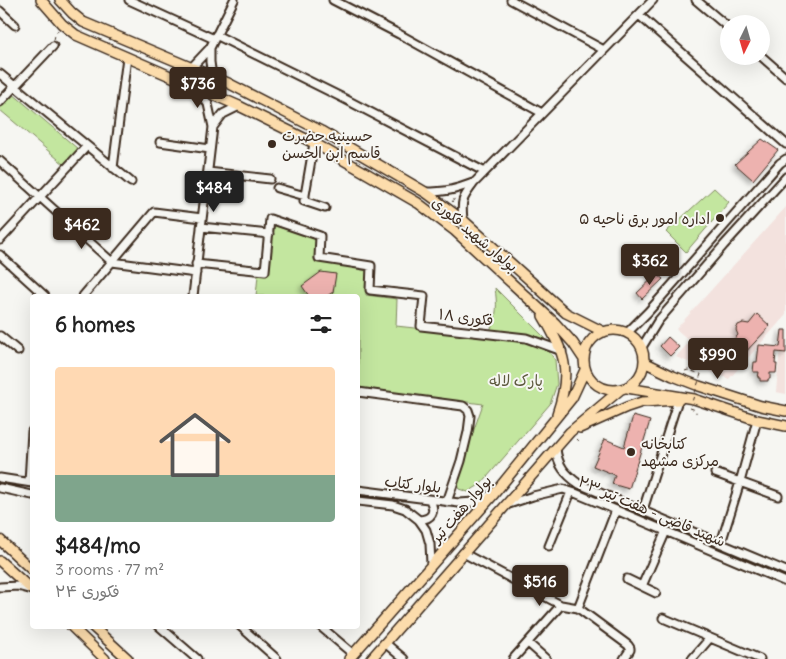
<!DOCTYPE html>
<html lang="en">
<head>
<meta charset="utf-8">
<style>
  :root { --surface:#fff; --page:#f6f6f6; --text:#222; --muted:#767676; --accent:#3b2a1e }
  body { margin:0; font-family:Delius,"Playpen Sans Arabic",sans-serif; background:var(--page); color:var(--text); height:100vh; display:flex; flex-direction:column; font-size:19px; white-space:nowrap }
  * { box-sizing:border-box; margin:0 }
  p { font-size:16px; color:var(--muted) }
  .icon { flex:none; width:28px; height:28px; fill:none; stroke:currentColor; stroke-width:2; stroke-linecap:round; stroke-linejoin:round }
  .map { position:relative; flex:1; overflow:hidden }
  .side { position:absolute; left:30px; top:294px; width:330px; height:335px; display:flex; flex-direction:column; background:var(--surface); border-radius:5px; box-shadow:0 5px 20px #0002 }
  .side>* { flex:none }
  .needle { width:32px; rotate:185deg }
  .buttons { position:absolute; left:720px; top:15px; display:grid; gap:10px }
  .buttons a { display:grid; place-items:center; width:50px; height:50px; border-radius:50%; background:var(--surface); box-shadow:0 5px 20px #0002; font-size:25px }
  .price { position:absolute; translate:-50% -42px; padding:0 11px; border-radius:5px; background:var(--accent); color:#fff; font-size:16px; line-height:32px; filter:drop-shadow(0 1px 2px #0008) }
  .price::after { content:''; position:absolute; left:50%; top:30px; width:15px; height:11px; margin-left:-8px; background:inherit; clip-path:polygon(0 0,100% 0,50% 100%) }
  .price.selected { background:#222; color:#fff }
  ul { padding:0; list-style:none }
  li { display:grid; align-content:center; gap:10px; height:265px; padding:0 25px }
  li span { display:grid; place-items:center; height:155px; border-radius:5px; color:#555 }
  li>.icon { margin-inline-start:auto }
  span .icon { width:90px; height:90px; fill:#fffc; stroke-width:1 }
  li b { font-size:21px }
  h2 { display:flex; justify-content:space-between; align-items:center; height:60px; padding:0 25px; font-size:21px }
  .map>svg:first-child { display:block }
  .built { fill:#f3e2de }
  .green { fill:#c3e69f; stroke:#7f885e }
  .building { fill:#edb2af; stroke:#3b2a1e; filter:url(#shadow) }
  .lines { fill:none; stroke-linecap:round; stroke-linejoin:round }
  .minor-casing { stroke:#3b2a1e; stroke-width:11 }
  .major-casing { stroke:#3b2a1e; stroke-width:12 }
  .path { stroke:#3b2a1e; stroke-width:1; stroke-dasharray:4 4; stroke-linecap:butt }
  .minor { stroke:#f6f6f2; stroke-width:7 }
  .major { stroke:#fcdcac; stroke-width:9 }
  .path-bridge { stroke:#3b2a1e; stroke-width:1; stroke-dasharray:4 4; stroke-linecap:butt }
  .poi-dot { fill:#3b2a1e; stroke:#f6f6f2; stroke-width:2 }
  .labels { text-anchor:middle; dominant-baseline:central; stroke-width:4; stroke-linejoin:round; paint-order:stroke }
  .poi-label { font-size:15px; fill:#3b2a1e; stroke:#f6f6f2; text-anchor:start }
  .street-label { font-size:15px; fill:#3b2a1e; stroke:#f6f6f2 }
  .park-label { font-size:15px; fill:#5d593e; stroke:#f6f6f2 }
</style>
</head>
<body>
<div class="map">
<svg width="786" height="659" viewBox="0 0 786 659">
  <defs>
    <filter id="shadow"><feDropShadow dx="-3" dy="3" stdDeviation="2.5" flood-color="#0004"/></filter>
  </defs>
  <rect width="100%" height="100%" fill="#f6f6f2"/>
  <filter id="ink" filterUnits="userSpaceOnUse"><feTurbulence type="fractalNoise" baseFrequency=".02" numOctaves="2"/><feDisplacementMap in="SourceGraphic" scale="10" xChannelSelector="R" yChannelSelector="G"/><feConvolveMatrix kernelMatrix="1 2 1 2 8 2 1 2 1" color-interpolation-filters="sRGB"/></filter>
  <g filter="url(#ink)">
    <path class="built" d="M786,207V315L729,379L676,357L690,341L676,329Z
      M781,336H786V394L776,392Z"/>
    <path class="green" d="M12,93L78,149L65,165L0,110V107Z
      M714,188L729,202L686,252L666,232Z
      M273,223L316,237L314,259L367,271L366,295L397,299L396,326L526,340L546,347L555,360L557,384L550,404L481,484L468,492L459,489L455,483L483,404L358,388V296H256L258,275L267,276Z
      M495,288L546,339L490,330C498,316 497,303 495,288Z"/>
    <path class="building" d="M762,139L778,150L753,180L735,164Z
      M321,272L336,274L333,292L327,296H309L302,286Z
      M657,274L663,279L642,299L637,293Z
      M757,314L770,326L741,357L729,345L738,335L736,330L738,325L743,323L749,324Z
      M782,330H786V353L776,352L775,364H777L776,373H770V379H768V381H760V378H758L759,372H753L754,362H757L759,345L780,347Z
      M668,337L679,347L670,356L660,346Z
      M633,416L650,421L629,489L612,484L615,475L593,466L605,439L624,447Z"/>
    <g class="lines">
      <defs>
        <path id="minor" d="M129,0L214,39
          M333,0L399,34L542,113
          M511,0L604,50
          M696,0L729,28
          M0,11L15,25
          M639,15L786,144
          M216,35L343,98L485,172
          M210,48V62L212,76
          M761,56L786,78
          M192,67L210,48L234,0
          M0,74L131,182
          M0,102L53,46
          M213,127L223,114L239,106
          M160,142L210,149
          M314,143L304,201L325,208
          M0,161L112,262L196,273
          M113,168L127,57
          M208,172L270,179
          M277,188L305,196
          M425,192C446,192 454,190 473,183
          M463,220C461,200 462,199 474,183L653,0
          M201,227L269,234
          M0,240L87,146
          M0,255L45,296
          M196,264L265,271L270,219L320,236L319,258L371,266L370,290L424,296L421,326L526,338L562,351
          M83,296L154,212L202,218
          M193,296L213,127L208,104L196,87
          M627,333L648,312L780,163L786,159
          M0,336L18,351
          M642,347L658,321L724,245L786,177
          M358,392L463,406L468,410L470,416L468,432L461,461L447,502
          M556,449C558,466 565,474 579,484L786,571
          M715,473L778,496
          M0,478L32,483
          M29,482L32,431
          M0,488L32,495
          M358,490L459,503L475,502L493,494
          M358,501L393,505L405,509L419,520L426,530L430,544L431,564
          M506,505L533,496L563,489L575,493L616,510L786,582
          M643,510L678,400
          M419,520C432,519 436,512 430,500
          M721,543L740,482L757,420
          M549,546L571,492
          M463,553L561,605L578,608L628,645L630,648V650L624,659
          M627,579L656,593
          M642,586L666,531
          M0,587L18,586L29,589
          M578,608L616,510
          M663,618L760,659
          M159,626L197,659
          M240,626L277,659
          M320,626L353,654
          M385,643L404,659
          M528,643L546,659
          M513,659L561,605
          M692,659L710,638"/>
        <path id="major" d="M41,0L62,24L76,35L239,106L314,143L418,203L455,231L555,323L573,343L583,358
          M60,0L72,13L83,22L228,83L321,131L425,192L463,220L566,313L604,332
          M543,316C565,353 572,371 557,414
          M584 360a30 30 0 1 1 60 0a30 30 0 1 1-60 0Z
          M644,362L673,376L699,386L761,406L786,411
          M627,388L694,399L757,420L786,426
          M580,428L627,407L642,402L679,400
          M0,540L32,570
          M0,561L32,590
          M71,626L105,659
          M92,626L128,659
          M349,659L494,494L555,419L572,398L585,370
          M371,659L570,432L620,390"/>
      </defs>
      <use href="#minor" class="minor-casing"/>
      <use href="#major" class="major-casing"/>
      <path class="path" d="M54,40L55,35L58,30
        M452,202L456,197
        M685,371L688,370L701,374
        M690,408L696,410V413
        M576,438L581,443"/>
      <use href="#minor" class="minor"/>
      <use href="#major" class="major"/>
      <path class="path-bridge" d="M690,408L701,374"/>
    </g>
  </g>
  <g class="poi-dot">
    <circle cx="272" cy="144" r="5"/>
    <circle cx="720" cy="218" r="5"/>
    <circle cx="631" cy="452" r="5"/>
  </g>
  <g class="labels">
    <g class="poi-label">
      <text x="282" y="135">حسینیه حضرت<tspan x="282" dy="17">قاسم ابن الحسن</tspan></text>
      <text x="710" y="218" text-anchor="end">اداره امور برق ناحیه ۵</text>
      <text x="641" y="443">کتابخانه<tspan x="641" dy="17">مرکزی مشهد</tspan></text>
    </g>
    <g class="street-label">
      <text transform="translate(475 234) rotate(40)">بولوار شهید فکوری</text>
      <text transform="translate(466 317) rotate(7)">فکوری ١٨</text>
      <text transform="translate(413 484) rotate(7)">بلوار کتاب</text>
      <text transform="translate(461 509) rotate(-49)">بولوار هفت تیر</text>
      <text transform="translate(652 511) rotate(23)">شهید قاضی - هفت تیر ۲۳</text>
    </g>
    <g class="park-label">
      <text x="516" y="380">پارک لاله</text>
    </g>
  </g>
</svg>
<div class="buttons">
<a><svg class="needle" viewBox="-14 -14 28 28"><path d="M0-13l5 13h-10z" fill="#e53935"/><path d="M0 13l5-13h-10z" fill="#767676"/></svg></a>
</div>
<b class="price" style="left:198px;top:109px">$736</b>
<b class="price selected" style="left:214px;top:213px">$484</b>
<b class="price" style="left:82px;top:250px">$462</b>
<b class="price" style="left:650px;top:286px">$362</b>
<b class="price" style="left:718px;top:380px">$990</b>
<b class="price" style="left:540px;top:607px">$516</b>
<section class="side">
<h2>6 homes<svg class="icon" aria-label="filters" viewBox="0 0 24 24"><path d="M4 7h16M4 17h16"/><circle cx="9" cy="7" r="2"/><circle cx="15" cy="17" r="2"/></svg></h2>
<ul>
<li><span style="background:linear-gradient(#ffd9b3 70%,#7fa58c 0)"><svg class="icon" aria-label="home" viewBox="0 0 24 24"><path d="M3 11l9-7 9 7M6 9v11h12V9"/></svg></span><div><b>$484/mo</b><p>3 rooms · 77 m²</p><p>فکوری ۲۴</p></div></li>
</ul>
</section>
</div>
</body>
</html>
